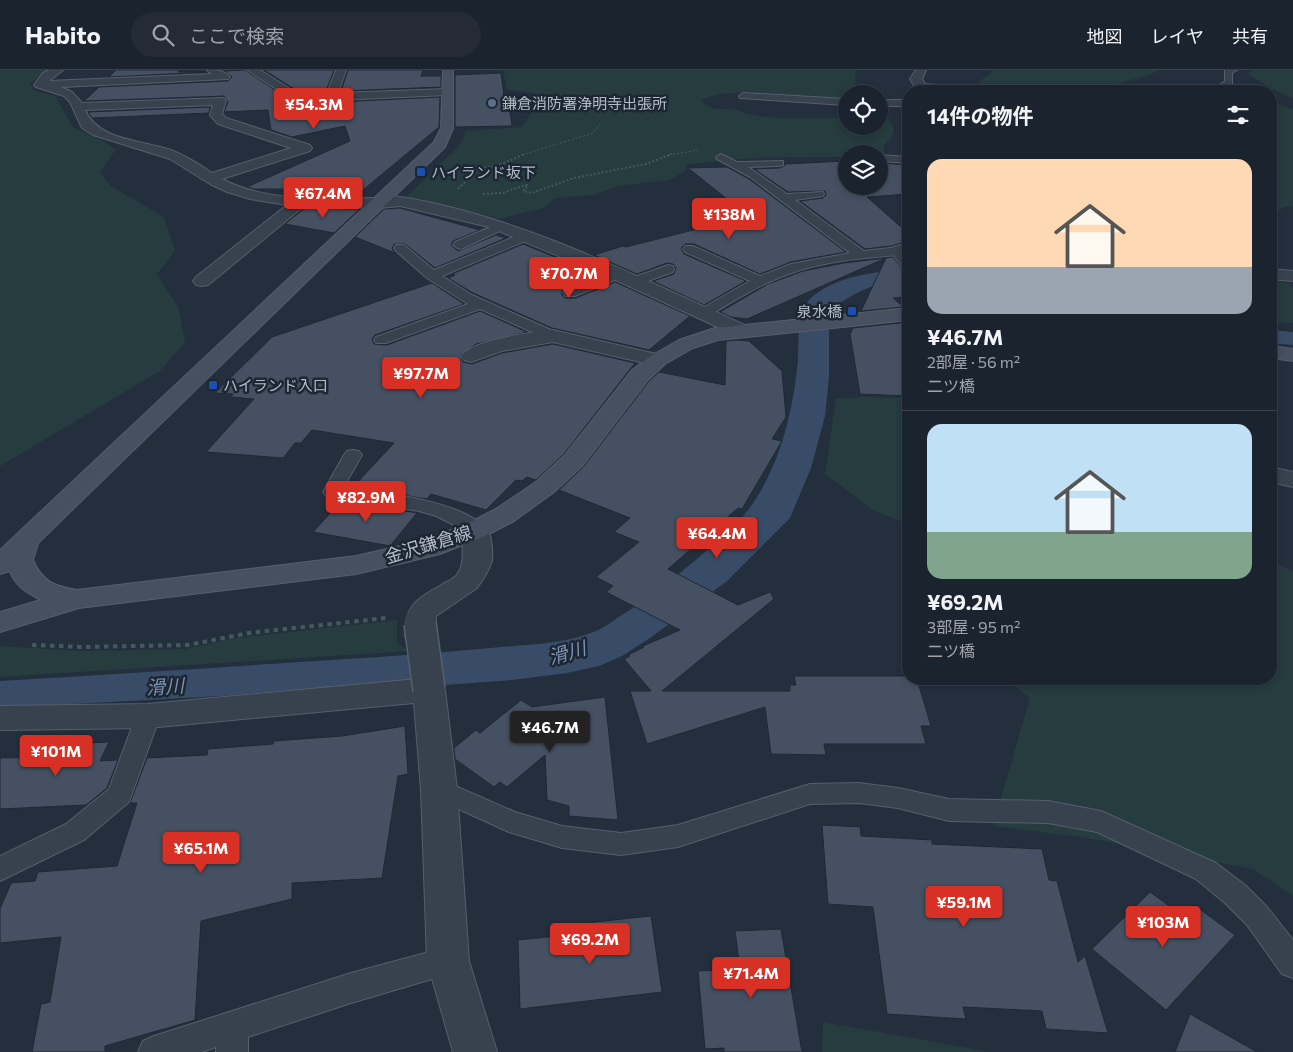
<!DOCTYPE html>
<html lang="ja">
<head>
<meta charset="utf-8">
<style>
  :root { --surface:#1b232e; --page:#242b36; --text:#f1f3f6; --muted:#a0a4aa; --line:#39404a; --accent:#d93025 }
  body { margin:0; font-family:Commissioner,"Noto Sans JP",sans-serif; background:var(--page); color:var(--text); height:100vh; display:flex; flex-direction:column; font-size:19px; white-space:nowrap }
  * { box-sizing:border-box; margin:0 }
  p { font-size:16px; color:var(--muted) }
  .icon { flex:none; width:28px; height:28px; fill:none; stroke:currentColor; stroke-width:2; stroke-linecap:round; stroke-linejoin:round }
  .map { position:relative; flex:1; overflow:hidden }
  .details { position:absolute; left:902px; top:15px; width:375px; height:600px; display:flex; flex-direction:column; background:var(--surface); border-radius:20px; box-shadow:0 2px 8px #0003,0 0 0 1px var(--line) }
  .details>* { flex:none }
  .tools { position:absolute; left:838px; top:15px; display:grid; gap:10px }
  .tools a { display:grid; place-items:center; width:50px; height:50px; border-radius:50%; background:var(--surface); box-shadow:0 2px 8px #0003,0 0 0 1px var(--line); font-size:25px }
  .price { position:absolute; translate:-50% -42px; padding:0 11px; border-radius:5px; background:var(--accent); color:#fff; font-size:16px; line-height:32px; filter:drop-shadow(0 1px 2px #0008) }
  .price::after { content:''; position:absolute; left:50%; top:30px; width:15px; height:11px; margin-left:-8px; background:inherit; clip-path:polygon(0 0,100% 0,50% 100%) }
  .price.selected { background:#222; color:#fff }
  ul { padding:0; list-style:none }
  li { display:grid; align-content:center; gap:10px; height:265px; padding:0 25px }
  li+li { border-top:1px solid var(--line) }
  li span { display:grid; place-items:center; height:155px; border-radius:15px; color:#555 }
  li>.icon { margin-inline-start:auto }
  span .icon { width:90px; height:90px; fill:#fffc; stroke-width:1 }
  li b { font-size:21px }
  h2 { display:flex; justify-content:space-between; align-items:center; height:60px; padding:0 25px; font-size:21px }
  header { display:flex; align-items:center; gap:30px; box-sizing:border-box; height:70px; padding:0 25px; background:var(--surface); border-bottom:1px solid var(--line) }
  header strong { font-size:24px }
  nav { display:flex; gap:28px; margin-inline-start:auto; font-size:18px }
  .search { width:350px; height:45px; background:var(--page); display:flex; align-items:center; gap:12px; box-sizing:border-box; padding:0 18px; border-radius:28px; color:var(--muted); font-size:19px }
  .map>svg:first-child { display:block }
  .green { fill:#263c3f }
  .water { fill:#394c67 }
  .building { fill:#455162; stroke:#1f2835 }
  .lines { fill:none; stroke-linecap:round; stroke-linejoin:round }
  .lane-casing { stroke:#565f6c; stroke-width:2 }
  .street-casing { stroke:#565f6c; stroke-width:2 }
  .secondary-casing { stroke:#565f6c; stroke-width:2 }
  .path-far2 { stroke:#44595c; stroke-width:1; stroke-dasharray:2 2; stroke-linecap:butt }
  .path-far1 { stroke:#44595c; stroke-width:2; stroke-dasharray:2 2; stroke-linecap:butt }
  .path { stroke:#44595c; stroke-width:4; stroke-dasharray:4.5 4.5; stroke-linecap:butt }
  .lane { fill:#38414e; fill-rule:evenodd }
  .street { fill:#38414e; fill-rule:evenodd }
  .secondary { fill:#465061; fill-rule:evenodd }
  .street-bridge-casing { stroke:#565f6c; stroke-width:34; stroke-linecap:butt }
  .street-bridge { stroke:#38414e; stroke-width:31 }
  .service-dot { fill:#5c6f8a; stroke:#1d2633; stroke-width:2 }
  .transit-dot { fill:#1a4fb4; stroke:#1d2633; stroke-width:2 }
  .labels { text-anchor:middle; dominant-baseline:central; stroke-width:5; stroke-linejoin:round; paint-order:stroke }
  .far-poi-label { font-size:15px; fill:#b4bcc9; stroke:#1d2633; text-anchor:start }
  .street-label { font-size:18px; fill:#b4bcc9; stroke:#1d2633 }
  .water-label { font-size:19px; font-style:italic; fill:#7c92b1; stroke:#1d2633 }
</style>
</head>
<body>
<header>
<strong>Habito</strong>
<div class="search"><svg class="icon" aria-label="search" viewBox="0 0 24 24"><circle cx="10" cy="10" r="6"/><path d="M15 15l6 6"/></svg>ここで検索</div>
<nav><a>地図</a><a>レイヤ</a><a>共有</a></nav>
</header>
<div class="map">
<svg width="1293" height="982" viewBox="0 0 1293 982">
  <rect width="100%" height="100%" fill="#242f3e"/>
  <path class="green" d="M0,0H47L30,14L35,21L55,26L73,57L105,72L115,80L100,103L111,116L164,147L175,181L157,204L178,237L185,272L160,301L0,396Z
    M503,0H855L856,15L861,24H846V30C810,29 732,14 701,30C709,42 725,38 737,40C741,41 744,44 748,44C780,51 814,48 846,48V56H879V49H889L894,60L891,68L883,76L885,84H846V87C792,87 738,86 685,95L686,101L669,110L618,116L594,125L555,128L543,138L498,149L411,130L407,126L458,77L464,68L465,61L522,57L539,31L532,23L507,20Z
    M993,0H1159L1149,5L1105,18L1102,21H1002L977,18C983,4 988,8 993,0Z
    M1253,0H1293V28L1270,18L1248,4Z
    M1271,33L1293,39V136L1285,137L1271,144Z
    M1271,211L1289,213L1293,218V253L1271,252Z
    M862,327L909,328V454L874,441L825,404L836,329Z
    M1271,491L1293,501V826L1253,799L1088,768L993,756L1030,628L1006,609H1271Z
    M397,550V574L410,581L0,607V576L81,581L185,579L235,568Z
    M823,952L990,982H822Z"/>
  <path class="water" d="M909,199V208C878,212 853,221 829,242V306L825,346L811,398L790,448L727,511L650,568L622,586L599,596L567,603L512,610L444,615L407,613L355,615L220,626L0,638V611C126,604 252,595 378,587C419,584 460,581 502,577C534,574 565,574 596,561C606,557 615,549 625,543C660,521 691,494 723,467C773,424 792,354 798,290C799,275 797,246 805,235C826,206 876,202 909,199Z
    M1271,260L1293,262V275L1271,273Z"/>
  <path class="building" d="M116,0H180L178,2H207L109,7Z
    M245,0L296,34L440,27L439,57L357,125L363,126H307L312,123H289L291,121H282L284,119H254L247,117L350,71L345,56L292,67L271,60L268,40L224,42L228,32L224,26L84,31L99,17L228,11L232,7L225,1Z
    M264,0H334L326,21L299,22Z
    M348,0H423L421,6H441V17L341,21Z
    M501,3L504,26H508L512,56L455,57V5Z
    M210,37L209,43L92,48L88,42Z
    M846,91V116H879V93L909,95V124L867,127L901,157L909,142V171L891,176L865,179L800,131L823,128L826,125L825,121L788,122L754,99L779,98L784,96L785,94Z
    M727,97L749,109L846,182L791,192L760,204L694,174H685L681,178L684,184L746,211L704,235L653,211L674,204L676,198L673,194L667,193L637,204L594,185L623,176L626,177L717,154L715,152L733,147L706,131L727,129L688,98Z
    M305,138L360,139L334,163L285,154Z
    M400,138L480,160L453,171L451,175L458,181L496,165L506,168L435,198L405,174H394L392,179L395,183L355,167L384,139Z
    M523,174L599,205L564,218L561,224L565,228H576L615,212L690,246L649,280L552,258L473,223L448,208L455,205L452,204Z
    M893,187L902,198L909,200V227L893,228L904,237L861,241L886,188L747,249L731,247L720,242L768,214L803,201L844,193Z
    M432,213L464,234L375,265L372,269L374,274L387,275L480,241L527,262L476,274L460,285L463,292L472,294L502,283L553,274L635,293L564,384L536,410L527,407L522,411L516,410L486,440L431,424L427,429L353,417L394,373L312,360L301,373H295L283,388L206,382L254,329L231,327L233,324L215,323L272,267Z
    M909,252V326L860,324L850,264L853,258Z
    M736,270L749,271L782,301L786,347L772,369L782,371L742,439L738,438L668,499L738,535L770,522L774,529L662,621H790V615H796L794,606H909V609H917L931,656H921L926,674H824L826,685L771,684L765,637L647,674L630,621H651L624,589L630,586L628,585L644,577L643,576L680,560L606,522L613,516L596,507L639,472L614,462L630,448L559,420L584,396L649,311L659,302L725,315L726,271Z
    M342,430L417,443L390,476L313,462Z
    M605,627L618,750L569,746V736L547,730L545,685L507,717L500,712L494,717L455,689L454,678L476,660L480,663L521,630L532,637Z
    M405,656L408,704L398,706L382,808L292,813V829L201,851L195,950L105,976V982H32L41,934L50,932L61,867L0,873V839L11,813L35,811L38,802L117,796L137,733H130L147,688L207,685L208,679L273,674L274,671L342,666Z
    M109,672L100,691L118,690L107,718L86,735L0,739V688L42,687L48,675Z
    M822,755L860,757L861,766L932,770V774L1042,779L1049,810L1057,811L1078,892L1085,886L1108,963L1046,959L1042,941L963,937L966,949L887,944L873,837L828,834Z
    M1150,822L1183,846L1194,835L1235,865L1166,940L1092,879Z
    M651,846L662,922L520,939L518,870L595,862L594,852Z
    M781,859L802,982H724V978L705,979L698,901L740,899L735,861Z
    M1190,944L1257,982H1175Z"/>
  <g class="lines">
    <defs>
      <path id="lane" d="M1225,0H1237L1232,3V14L1223,21H1205L1206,19L1217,17L1225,11Z
        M921,14L971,17L975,20L950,21L918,19V15Z
        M743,23L846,29V35L740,28L739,26Z
        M879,30H909V36H879Z
        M721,84L737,92L783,91V95L779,96L748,97L787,124L823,122L824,124L823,126L795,130L864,181L899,177L905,181L899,185C862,188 824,191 789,204C760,214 733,231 707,247H697L695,244L697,241L750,211L685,182L683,179L685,176H693L760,206L791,194L850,183L750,107L717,89L716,87Z
        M879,85L909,87V93L879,91Z
        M502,152L508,156L506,158L463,178L459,179L453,175L455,172Z
        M526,162L532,166L530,169L442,206L472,225L558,263L560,266L558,269H548L480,239L386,273H376L374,270L376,267L468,234L427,208L396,181L394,178L396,175H404L434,200Z
        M668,195L673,196L674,199L673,202L634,216L627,212L629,209Z
        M617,200L622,201L623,204L622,207L575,226H565L563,223L565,220Z
        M353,380L359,381L362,385L343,418C378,422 465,430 486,460L483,464L476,466L436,446L419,441L326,426L323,422L344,385L347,381Z
        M148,637L156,640L160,646L129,732L84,770L0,811V786L66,754L109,719L136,646L140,640Z
        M439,709L515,742L562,756L621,763L678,755L810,714L859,713L898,718L949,729L1048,731L1101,741L1216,793L1245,815L1267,837L1293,870V908L1282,904L1247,855L1225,833L1196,809L1097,762L1048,753L949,751L898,738L859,733L810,734L678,777L621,785L562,778L509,762L430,726L426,719L430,712Z
        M448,877L459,881L463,891L459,901L351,933L248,967V982H216V977L202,982H138L143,971L154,966L351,903Z"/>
      <path id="street" d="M49,0H63L49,11L211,4L207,0C216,0 223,0 230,7L228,9L61,17L72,22L82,33L224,28L226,31L222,44L226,48L310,75L312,78L310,81L222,109C266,132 323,129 372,128C381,128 391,125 401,127C520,146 640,208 749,257L752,261L749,265L742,267L735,265L611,208L489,157L400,136L379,138L304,136L208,215L202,216L196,215L193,211L196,207L287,135L250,129L227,122L210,114L170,89L93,65L82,58L70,32L64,26L36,17L34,15L43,3ZM213,35L210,45L218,54L291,78L212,103C199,94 186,86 171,80C143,70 98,71 85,40Z
        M247,0H260L298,24L327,23L336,0H346L338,23L447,19L453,22L447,25L296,32Z
        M916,0H926L922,9L927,17L925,21H913L915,17L910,9Z
        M909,173V198L903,197L890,181L893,177Z
        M1271,199L1293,201V211L1271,209Z
        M553,260L665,286L668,290L665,294L658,296L553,272L502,281L471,292L464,290L461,286C472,270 533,262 553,260Z
        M1271,397L1293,402V417L1271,412Z
        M476,452L485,454C491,462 493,480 492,490C490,499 482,511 477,518L436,546L435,569L431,576L420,579L409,576C404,568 405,564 406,554C408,531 425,525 443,514C447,512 453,509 456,506C470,488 456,469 467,454Z
        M429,608L440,612L445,620L457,719L469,891L497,982H453L427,891L421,719L414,633L148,658L0,660V636L148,634Z"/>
      <path id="secondary" d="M443,0H453V58L445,77L38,473L33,490C42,512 55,516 77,520L356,486L422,471L467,454L496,439L536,412L565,385L632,300L651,286L679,270L715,258L909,238V250L718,270L693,278L665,294L648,310L583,395L554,422L514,451L485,466L440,484L356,504L79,538L0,562V542L41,530C27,523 15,516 10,501L0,504V480L434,72L441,58Z
        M1271,276L1293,279V291L1271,288Z"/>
    </defs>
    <use href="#lane" class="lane-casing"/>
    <use href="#street" class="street-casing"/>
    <use href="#secondary" class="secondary-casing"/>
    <path class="path-far2" d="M522,85L593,63L601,53
      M669,85L698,80"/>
    <path class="path-far1" d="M458,119L468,109L472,100L499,95L525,84
      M483,124L502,123L526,115H528L523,121L532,123L574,108L646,94L672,84"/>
    <path class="path" d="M32,575L84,577L188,575L249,563L386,548"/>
    <use href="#lane" class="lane"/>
    <use href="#street" class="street"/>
    <use href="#secondary" class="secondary"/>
    <defs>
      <path id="street-bridge" d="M420,553L429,620"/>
    </defs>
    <use href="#street-bridge" class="street-bridge-casing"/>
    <use href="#street-bridge" class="street-bridge"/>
  </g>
  <circle class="service-dot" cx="492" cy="33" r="5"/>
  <g class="transit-dot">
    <rect x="416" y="97" width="10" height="10" rx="2.5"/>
    <rect x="847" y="236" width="10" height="10" rx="2.5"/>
    <rect x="208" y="310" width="10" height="10" rx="2.5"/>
  </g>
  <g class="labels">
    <g class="far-poi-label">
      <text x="502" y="33">鎌倉消防署浄明寺出張所</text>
      <text x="431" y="102">ハイランド坂下</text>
      <text x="842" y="241" text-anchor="end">泉水橋</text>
      <text x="223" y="315">ハイランド入口</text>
    </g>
    <g class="street-label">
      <text transform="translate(428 474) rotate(-17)">金沢鎌倉線</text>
    </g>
    <g class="water-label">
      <text transform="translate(567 582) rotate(-16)">滑川</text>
      <text transform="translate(165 616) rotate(-4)">滑川</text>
    </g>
  </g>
</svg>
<div class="tools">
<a><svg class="icon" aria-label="locate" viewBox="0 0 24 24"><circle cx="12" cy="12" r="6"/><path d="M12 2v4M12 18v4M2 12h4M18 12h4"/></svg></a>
<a><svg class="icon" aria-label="layers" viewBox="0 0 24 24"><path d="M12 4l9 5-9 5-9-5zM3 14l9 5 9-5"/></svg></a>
</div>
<b class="price" style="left:314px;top:60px">¥54.3M</b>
<b class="price" style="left:323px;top:149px">¥67.4M</b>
<b class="price" style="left:729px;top:170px">¥138M</b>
<b class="price" style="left:569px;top:229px">¥70.7M</b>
<b class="price" style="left:421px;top:329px">¥97.7M</b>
<b class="price" style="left:366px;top:453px">¥82.9M</b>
<b class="price" style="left:717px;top:489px">¥64.4M</b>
<b class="price selected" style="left:550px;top:683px">¥46.7M</b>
<b class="price" style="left:56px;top:707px">¥101M</b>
<b class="price" style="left:201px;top:804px">¥65.1M</b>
<b class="price" style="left:964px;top:858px">¥59.1M</b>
<b class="price" style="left:1163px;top:878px">¥103M</b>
<b class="price" style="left:590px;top:895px">¥69.2M</b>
<b class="price" style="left:751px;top:929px">¥71.4M</b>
<section class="details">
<h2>14件の物件<svg class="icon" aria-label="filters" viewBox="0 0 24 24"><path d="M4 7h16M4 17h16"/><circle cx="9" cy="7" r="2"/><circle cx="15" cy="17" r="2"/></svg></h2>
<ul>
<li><span style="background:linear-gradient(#ffd9b3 70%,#9aa5b1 0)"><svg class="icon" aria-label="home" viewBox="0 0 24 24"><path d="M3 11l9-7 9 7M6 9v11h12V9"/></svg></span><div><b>¥46.7M</b><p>2部屋 · 56 m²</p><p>二ツ橋</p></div></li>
<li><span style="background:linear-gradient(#bfe0f5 70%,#7fa58c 0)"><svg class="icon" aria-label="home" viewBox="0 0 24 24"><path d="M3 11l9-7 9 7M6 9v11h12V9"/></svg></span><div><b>¥69.2M</b><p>3部屋 · 95 m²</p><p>二ツ橋</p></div></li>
</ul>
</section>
</div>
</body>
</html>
